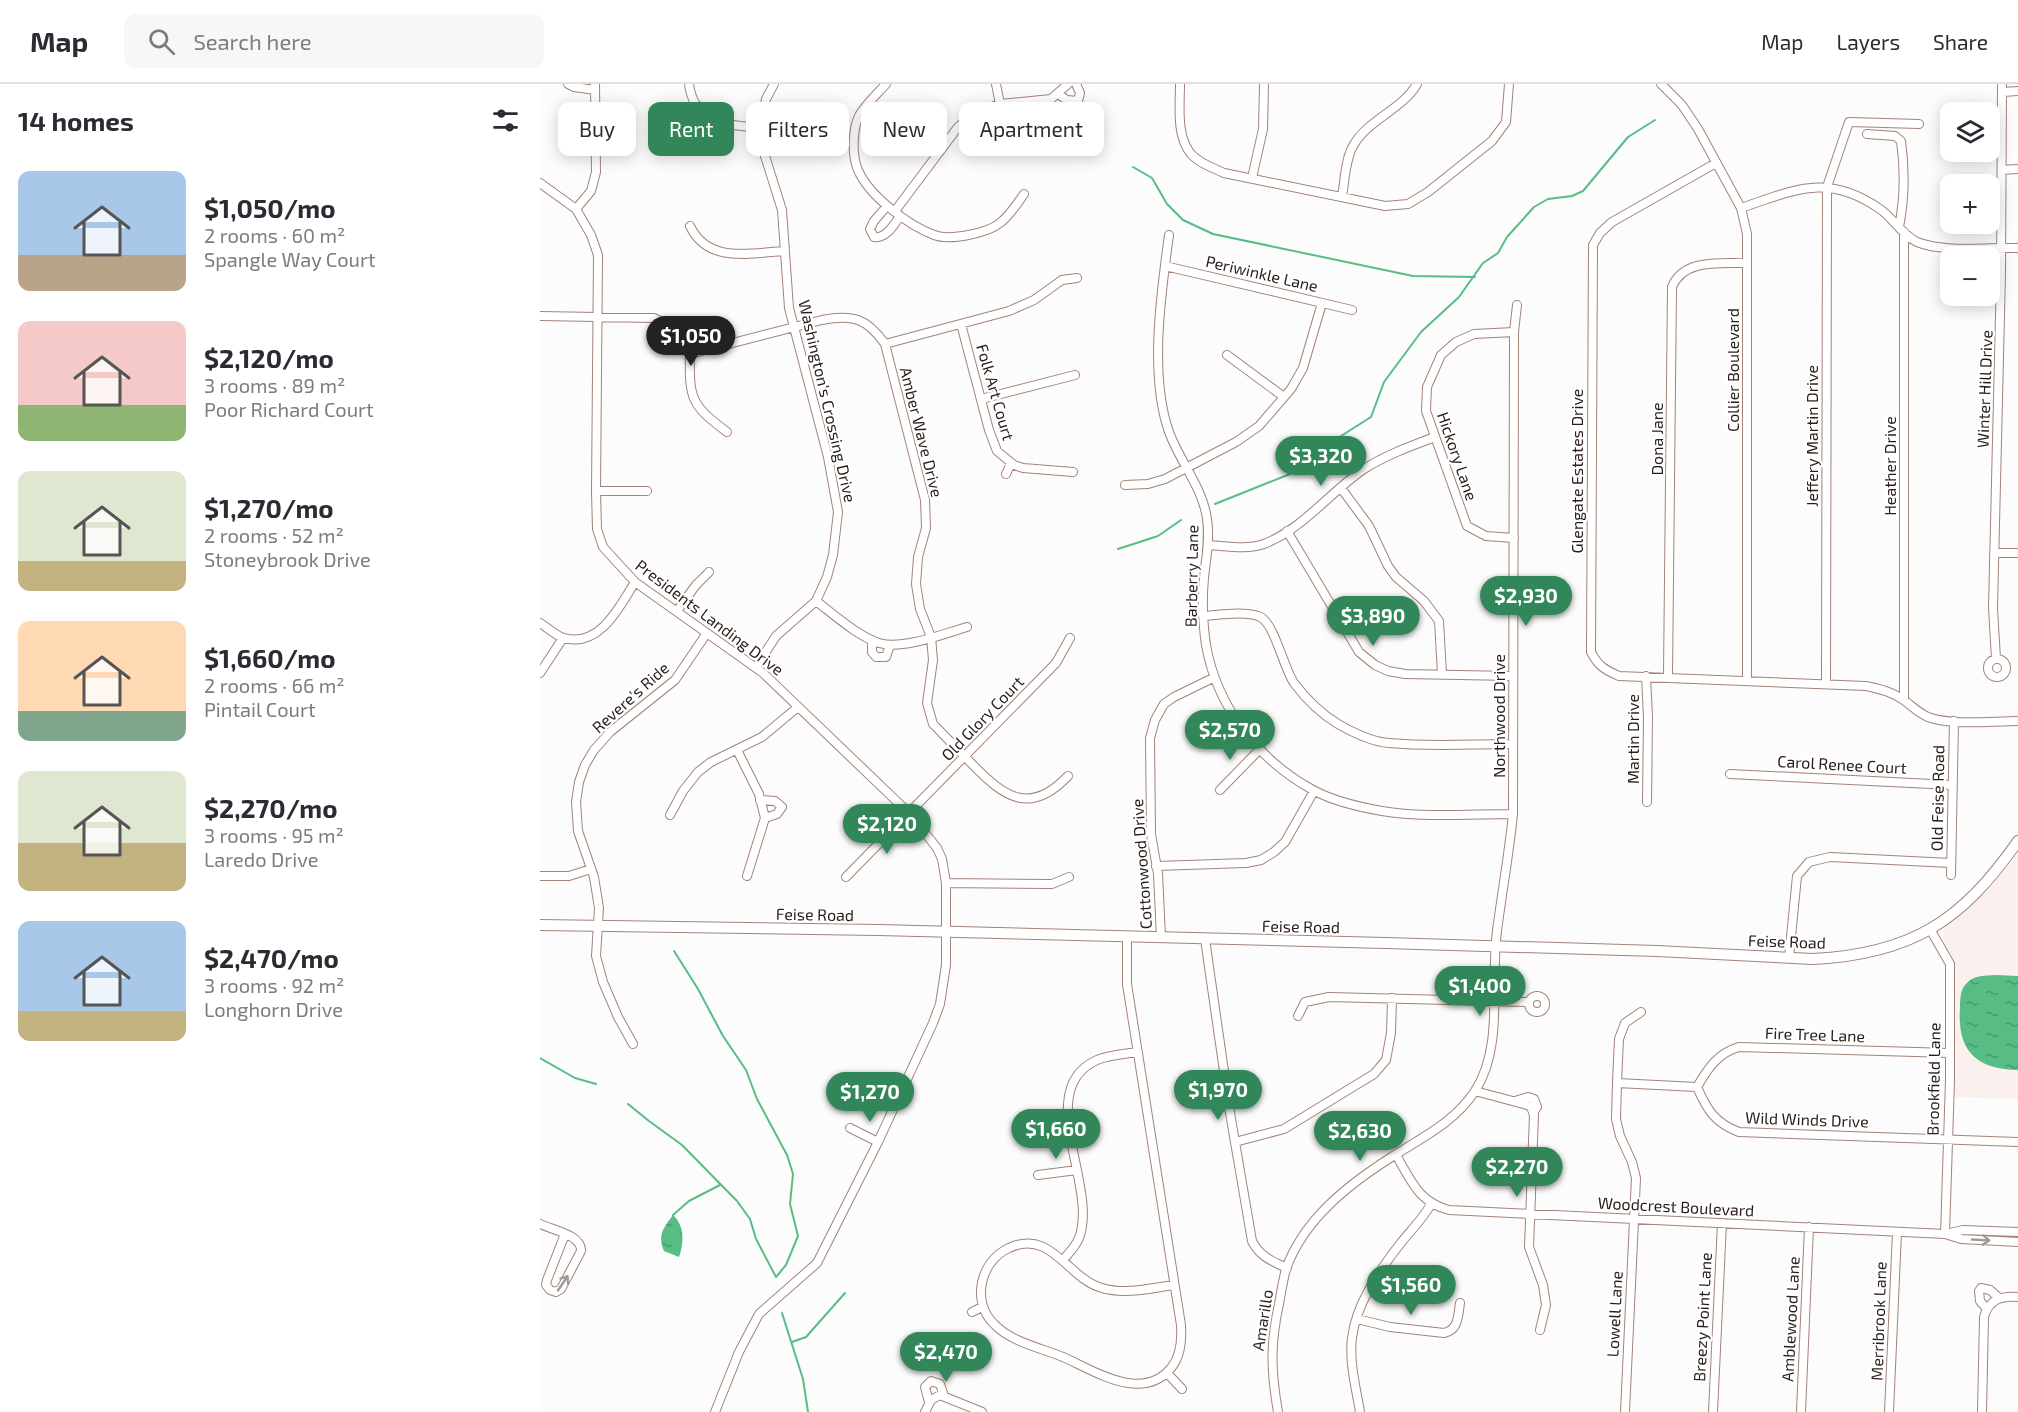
<!DOCTYPE html>
<html lang="en">
<head>
<meta charset="utf-8">
<style>
  :root { --surface:#fff; --page:#f7f7f7; --text:#2b2b33; --muted:#7c7c81; --line:#e1e1e2; --accent:#31865a }
  body { margin:0; font-family:"Exo 2",sans-serif; background:var(--page); color:var(--text); height:100vh; display:flex; flex-direction:column; font-size:22px; white-space:nowrap }
  * { box-sizing:border-box; margin:0 }
  p { font-size:20px; color:var(--muted) }
  .icon { flex:none; width:33px; height:33px; fill:none; stroke:currentColor; stroke-width:2; stroke-linecap:round; stroke-linejoin:round }
  .map { position:relative; flex:1; overflow:hidden }
  .side { display:flex; flex-direction:column; background:var(--surface); width:540px }
  .side>* { flex:none }
  .banner { position:absolute; left:18px; top:18px; width:570px; height:54px; display:flex; gap:12px }
  .controls { position:absolute; left:1400px; top:18px; display:grid; gap:12px }
  .controls a { display:grid; place-items:center; width:60px; height:60px; border-radius:12px; background:var(--surface); box-shadow:0 3px 15px #0003; font-size:30px }
  .price { position:absolute; translate:-50% -51px; padding:0 14px; border-radius:21px; background:var(--accent); color:#fff; font-size:20px; line-height:39px; filter:drop-shadow(0 2px 3px #0008) }
  .price::after { content:''; position:absolute; left:50%; top:36px; width:18px; height:14px; margin-left:-9px; background:inherit; clip-path:polygon(0 0,100% 0,50% 100%) }
  .price.selected { background:#222; color:#fff }
  ul { padding:0; list-style:none }
  li { display:flex; align-items:center; gap:18px; height:150px; padding:0 18px }
  li span { display:grid; place-items:center; flex:none; width:168px; height:120px; border-radius:12px; color:#555 }
  li>.icon { margin-inline-start:auto }
  span .icon { width:72px; height:72px; fill:#fffc; stroke-width:1 }
  li b { font-size:26px }
  h2 { display:flex; justify-content:space-between; align-items:center; height:72px; padding:0 18px; font-size:26px }
  .chip { padding:0 21px; border-radius:12px; background:var(--surface); box-shadow:0 3px 15px #0003; font-size:21px; line-height:54px }
  .chip.selected { background:var(--accent); color:#fff }
  header { display:flex; align-items:center; gap:36px; box-sizing:border-box; height:84px; padding:0 30px; background:var(--surface); border-bottom:2px solid var(--line) }
  header strong { font-size:28px }
  nav { display:flex; gap:33px; margin-inline-start:auto; font-size:21px }
  .search { width:420px; height:54px; background:var(--page); display:flex; align-items:center; gap:15px; box-sizing:border-box; padding:0 21px; border-radius:12px; color:var(--muted); font-size:22px }
  main { display:flex; flex:1; min-height:0 }
  .map>svg:first-child { display:block }
  .built { fill:#faf0ee }
  .water { fill:url(#water-ripples) }
  .lines { fill:none; stroke-linecap:round; stroke-linejoin:round }
  .stream { stroke:#57bd85; stroke-width:2 }
  .minor-casing { stroke:#a48279; stroke-width:10 }
  .secondary-casing { stroke:#a48279; stroke-width:12 }
  .minor { stroke:#fff; stroke-width:8 }
  .secondary { stroke:#fff; stroke-width:10 }
  .oneway { stroke:#9f9998 }
  .labels { text-anchor:middle; dominant-baseline:central; stroke-width:4.5; stroke-linejoin:round; paint-order:stroke }
  .street-label { font-size:16px; fill:#291c19; stroke:#fff }
</style>
</head>
<body>
<header>
<strong>Map</strong>
<div class="search"><svg class="icon" aria-label="search" viewBox="0 0 24 24"><circle cx="10" cy="10" r="6"/><path d="M15 15l6 6"/></svg>Search here</div>
<nav><a>Map</a><a>Layers</a><a>Share</a></nav>
</header>
<main>
<section class="side">
<h2>14 homes<svg class="icon" aria-label="filters" viewBox="0 0 24 24"><path d="M4 7h16M4 17h16"/><circle cx="9" cy="7" r="2"/><circle cx="15" cy="17" r="2"/></svg></h2>
<ul>
<li><span style="background:linear-gradient(#a9c7e8 70%,#b9a48a 0)"><svg class="icon" aria-label="home" viewBox="0 0 24 24"><path d="M3 11l9-7 9 7M6 9v11h12V9"/></svg></span><div><b>$1,050/mo</b><p>2 rooms · 60 m²</p><p>Spangle Way Court</p></div></li>
<li><span style="background:linear-gradient(#f6c9c9 70%,#8fb573 0)"><svg class="icon" aria-label="home" viewBox="0 0 24 24"><path d="M3 11l9-7 9 7M6 9v11h12V9"/></svg></span><div><b>$2,120/mo</b><p>3 rooms · 89 m²</p><p>Poor Richard Court</p></div></li>
<li><span style="background:linear-gradient(#dfe7d0 75%,#c2b280 0)"><svg class="icon" aria-label="home" viewBox="0 0 24 24"><path d="M3 11l9-7 9 7M6 9v11h12V9"/></svg></span><div><b>$1,270/mo</b><p>2 rooms · 52 m²</p><p>Stoneybrook Drive</p></div></li>
<li><span style="background:linear-gradient(#ffd9b3 75%,#7fa58c 0)"><svg class="icon" aria-label="home" viewBox="0 0 24 24"><path d="M3 11l9-7 9 7M6 9v11h12V9"/></svg></span><div><b>$1,660/mo</b><p>2 rooms · 66 m²</p><p>Pintail Court</p></div></li>
<li><span style="background:linear-gradient(#dfe7d0 60%,#c2b280 0)"><svg class="icon" aria-label="home" viewBox="0 0 24 24"><path d="M3 11l9-7 9 7M6 9v11h12V9"/></svg></span><div><b>$2,270/mo</b><p>3 rooms · 95 m²</p><p>Laredo Drive</p></div></li>
<li><span style="background:linear-gradient(#a9c7e8 75%,#c2b280 0)"><svg class="icon" aria-label="home" viewBox="0 0 24 24"><path d="M3 11l9-7 9 7M6 9v11h12V9"/></svg></span><div><b>$2,470/mo</b><p>3 rooms · 92 m²</p><p>Longhorn Drive</p></div></li>
</ul>
</section>
<div class="map">
<svg width="1478" height="1328" viewBox="0 0 1478 1328">
  <defs>
    <pattern id="water-ripples" width="26" height="14" patternUnits="userSpaceOnUse" patternTransform="scale(1.5)"><rect width="26" height="14" fill="#57bd85"/><path d="M2 4q2-2 4 0t4 0M15 11q2-2 4 0t4 0" fill="none" stroke="#48996c"/></pattern>
  </defs>
  <rect width="100%" height="100%" fill="#fcfcfc"/>
  <path class="built" d="M1478,770V1015L1414,1013L1415,892L1413,877L1402,852L1405,844L1445,810Z"/>
  <path class="water" d="M1455,891L1478,892V986C1436,985 1417,967 1420,924C1420,915 1420,904 1428,898C1435,891 1445,892 1455,891Z
    M133,1131C145,1142 144,1159 139,1173L124,1167C117,1151 124,1143 133,1131Z"/>
  <g class="lines">
    <path class="stream" d="M593,83L612,94L627,120L643,136L673,150L873,192L935,193
      M675,420L750,390L790,359L831,333L844,298L881,248L919,213L943,179L958,169L967,153L994,123L1008,115L1032,112L1043,107L1088,53L1115,36
      M578,465L618,452L641,436
      M0,974L35,994L56,1000
      M88,1020L109,1037L142,1061L197,1117L210,1135L216,1155L236,1193L246,1181L258,1152L250,1120L253,1090L247,1071L217,1015L206,986L183,952L158,905L134,867
      M133,1131L149,1117L180,1101
      M242,1229L263,1295L268,1328
      M252,1258L266,1253L305,1209"/>
    <defs>
      <path id="minor" d="M28,0L34,3L55,6
        M149,0C154,41 190,41 222,44
        M346,0C337,10 325,21 319,32C312,47 312,72 318,86C329,112 368,141 394,151C410,157 448,149 460,139C470,131 477,120 484,110
        M456,0L460,20
        M640,0C640,22 636,52 651,70C659,79 673,84 684,89L845,122L868,120L888,108L952,57L966,38L969,0
        M1121,0L1142,21L1158,45L1201,124L1207,150V596
        M1463,8L1478,7
        M518,10L527,16L538,17L540,9L536,0
        M157,21C150,29 135,41 151,49L158,46L168,34
        M1327,50L1355,52L1361,57C1365,86 1365,113 1359,143
        M1176,79L1072,138L1060,149L1053,161L1051,568C1058,582 1065,586 1079,592L1326,602C1340,605 1353,608 1365,617C1373,623 1379,629 1388,633C1413,642 1451,637 1478,637
        M1462,86L1478,85
        M712,94L723,45L724,0
        M0,99L36,125L51,151L58,171L56,407L57,445L63,463L95,498L223,589L370,730L397,764L402,775L406,799V881L400,920L393,939L338,1058L277,1179L219,1230L199,1268L175,1328
        M802,112C805,97 805,76 813,62C828,35 862,26 877,0
        M347,122L334,137L330,145L334,153C346,155 354,141 360,132
        M1201,124C1255,106 1287,88 1340,125C1353,134 1362,151 1377,158C1404,169 1449,163 1478,164
        M36,125L51,107L56,88L55,0
        M355,127L418,43L435,29L460,20L511,15L528,0
        M150,142C168,180 210,169 245,167
        M1364,148V616
        M629,151C621,210 609,291 629,348C640,378 663,404 667,435C670,455 666,474 664,494C662,515 663,540 666,561C677,623 718,676 773,706C793,717 819,723 842,727C882,734 932,730 973,730
        M625,182L812,226
        M0,232L114,234L135,245L150,270L282,236C312,230 327,234 345,260L385,416L386,444L378,473L376,500L380,525L391,553L393,576L387,619L393,640C406,653 419,667 432,680C464,713 490,732 528,692
        M421,240L449,346L457,367L474,381L483,384L533,388
        M345,260L469,227L494,216L522,196L537,194
        M150,270C149,315 151,321 187,348
        M687,271L744,313
        M441,315L535,291
        M466,390L471,379
        M585,401L608,400L625,395L696,358L719,342L751,305L763,284L782,219
        M801,404L829,442L848,482L856,493L884,517L899,537L902,590
        M56,407H107
        M747,447L819,568L835,581L848,587L865,590L972,592
        M974,454L946,452L927,442L886,327L887,303L901,271L916,258L934,250L974,248
        M669,461C686,462 707,466 724,460C763,445 790,408 824,385C846,371 871,362 895,353
        M1454,469H1478
        M276,517C293,530 319,553 339,559C363,566 403,550 427,543
        M137,527L156,501L169,488
        M663,532C680,531 702,527 718,532C734,536 743,583 754,599C766,615 780,629 798,640C812,648 832,658 849,659C890,663 932,660 973,660
        M0,539C7,543 16,552 24,554C60,564 80,522 95,498
        M332,556V568L336,573H346L350,561
        M1456,575L1453,524L1461,189L1462,0
        M1448 584a9 9 0 1 1 18 0a9 9 0 1 1-18 0Z
        M216,583L236,552L276,517L287,493L293,471L298,428L288,373L249,224L242,126L225,72L222,54V33L226,15L234,0
        M0,589L23,554
        M1106,592L1108,633L1107,718
        M1128,592L1132,203C1144,174 1181,180 1207,179
        M1286,600L1287,103L1309,38L1379,40
        M197,666L219,710L225,734L207,792
        M1190,690L1412,701
        M680,706L719,666
        M220,716L235,717L242,723L237,730L225,734
        M130,731L143,707L158,688L171,678L222,653L258,623
        M616,782L706,779L721,776L734,768L745,758L774,707
        M1411,791L1414,637
        M0,792H29L51,785
        M306,793L516,579L530,554
        M406,799L512,800L529,793
        M1390,845L1410,880V996L1405,1150
        M587,852V900L641,1241C642,1256 641,1272 631,1284C602,1319 555,1287 523,1273C501,1264 471,1258 454,1240C431,1218 440,1177 469,1164C511,1144 528,1195 562,1204C586,1211 611,1204 634,1201
        M621,853L618,790L611,750L610,654L615,636L624,620L634,613L673,594
        M665,855L690,1029L712,1157C720,1173 732,1177 747,1184
        M1249,873L1257,792L1269,778L1290,773L1411,779
        M989 920a8 8 0 1 1 16 0a8 8 0 1 1-16 0Z
        M758,932L765,918L789,913L988,918
        M93,960L78,933L63,898L56,872L59,824L54,793L38,747L36,718L39,698L45,681L54,666L70,648L135,596L167,549
        M1077,999L1157,1003C1167,1026 1175,1039 1199,1048L1478,1058
        M1157,1003C1168,984 1178,969 1199,963L1410,969
        M935,1007L987,1021L991,1023L994,1031L989,1163L1003,1201L1006,1221L1000,1246
        M975,1017L988,1013L994,1015L997,1023L993,1029
        M310,1044L338,1058
        M695,1058L744,1045L834,990L846,976L851,949L852,914
        M856,1071C871,1096 878,1118 909,1126L1405,1150L1421,1155L1478,1158
        M498,1091L537,1086
        M0,1140C13,1146 42,1151 41,1167L21,1205L16,1208L10,1206L6,1201L7,1196L25,1150
        M1406,1150L1423,1146L1478,1148
        M523,1176C529,1169 536,1162 539,1154C559,1103 492,1005 557,976C569,971 585,970 598,968
        M1446,1224L1440,1217L1439,1207L1441,1204L1450,1206L1459,1214
        M432,1228L442,1223
        M817,1235L850,1243L904,1249C919,1246 918,1231 920,1219
        M627,1289L642,1305
        M389,1318L385,1303L391,1297L400,1300L404,1312
        M385,1328L391,1316L400,1311L442,1328
        M738,1328C731,1288 730,1260 739,1220C741,1209 743,1196 746,1185C764,1135 808,1101 850,1074C881,1054 914,1039 935,1007C964,963 950,898 957,847C962,808 969,770 973,730L974,248L977,221
        M820,1328C816,1304 809,1278 812,1254C816,1220 839,1187 860,1160C870,1147 883,1135 891,1120
        M1085,1328L1096,1094L1092,1078L1080,1052L1076,1035L1077,999L1079,955L1085,939L1101,928
        M1173,1328L1182,1139
        M1261,1328L1269,1143
        M1349,1328L1357,1148
        M1442,1328L1444,1233C1449,1215 1461,1212 1478,1213"/>
      <path id="secondary" d="M0,841L338,846L845,859L1117,867L1273,875C1372,870 1422,837 1478,757"/>
    </defs>
    <use href="#minor" class="minor-casing"/>
    <use href="#secondary" class="secondary-casing"/>
    <use href="#minor" class="minor"/>
    <use href="#secondary" class="secondary"/>
  </g>
  <defs><path id="oneway-shaft" d="M-6 0H5M1.5-3L5.5 0L1.5 3" fill="none" stroke-width="1.6" stroke-linecap="round" stroke-linejoin="round" transform="scale(1.5)"/></defs>
  <g class="oneway">
    <use href="#oneway-shaft" transform="translate(1441 1156) rotate(3)"/>
    <use href="#oneway-shaft" transform="translate(23 1199) rotate(-56)"/>
  </g>
  <g class="labels">
    <g class="street-label">
      <text transform="translate(722 189) rotate(13)">Periwinkle Lane</text>
      <text transform="translate(1192 286) rotate(-90)">Collier Boulevard</text>
      <text transform="translate(1444 305) rotate(-88)">Winter Hill Drive</text>
      <text transform="translate(456 308) rotate(74)">Folk Art Court</text>
      <text transform="translate(288 317) rotate(77)">Washington's Crossing Drive</text>
      <text transform="translate(382 348) rotate(76)">Amber Wave Drive</text>
      <text transform="translate(1271 352) rotate(-90)">Jeffery Martin Drive</text>
      <text transform="translate(1116 355) rotate(-90)">Dona Jane</text>
      <text transform="translate(918 372) rotate(71)">Hickory Lane</text>
      <text transform="translate(1349 382) rotate(-90)">Heather Drive</text>
      <text transform="translate(1036 387) rotate(-90)">Glengate Estates Drive</text>
      <text transform="translate(651 492) rotate(-89)">Barberry Lane</text>
      <text transform="translate(170 533) rotate(37)">Presidents Landing Drive</text>
      <text transform="translate(90 613) rotate(-42)">Revere's Ride</text>
      <text transform="translate(958 632) rotate(-90)">Northwood Drive</text>
      <text transform="translate(442 634) rotate(-46)">Old Glory Court</text>
      <text transform="translate(1092 655) rotate(-90)">Martin Drive</text>
      <text transform="translate(1302 680) rotate(3)">Carol Renee Court</text>
      <text transform="translate(1397 714) rotate(-89)">Old Feise Road</text>
      <text transform="translate(601 780) rotate(-94)">Cottonwood Drive</text>
      <text transform="translate(275 830) rotate(1)">Feise Road</text>
      <text transform="translate(761 842) rotate(1)">Feise Road</text>
      <text transform="translate(1247 857) rotate(2)">Feise Road</text>
      <text transform="translate(1275 950) rotate(2)">Fire Tree Lane</text>
      <text transform="translate(1393 995) rotate(-89)">Brookfield Lane</text>
      <text transform="translate(1267 1035) rotate(2)">Wild Winds Drive</text>
      <text transform="translate(1136 1122) rotate(3)">Woodcrest Boulevard</text>
      <text transform="translate(1074 1230) rotate(-87)">Lowell Lane</text>
      <text transform="translate(1162 1233) rotate(-87)">Breezy Point Lane</text>
      <text transform="translate(1250 1235) rotate(-87)">Amblewood Lane</text>
      <text transform="translate(722 1236) rotate(-81)">Amarillo</text>
      <text transform="translate(1338 1237) rotate(-88)">Merribrook Lane</text>
    </g>
  </g>
</svg>
<div class="controls">
<a><svg class="icon" aria-label="layers" viewBox="0 0 24 24"><path d="M12 4l9 5-9 5-9-5zM3 14l9 5 9-5"/></svg></a>
<a>+</a>
<a>−</a>
</div>
<b class="price selected" style="left:151px;top:283px">$1,050</b>
<b class="price" style="left:781px;top:403px">$3,320</b>
<b class="price" style="left:986px;top:543px">$2,930</b>
<b class="price" style="left:833px;top:563px">$3,890</b>
<b class="price" style="left:690px;top:677px">$2,570</b>
<b class="price" style="left:347px;top:771px">$2,120</b>
<b class="price" style="left:940px;top:933px">$1,400</b>
<b class="price" style="left:678px;top:1037px">$1,970</b>
<b class="price" style="left:330px;top:1039px">$1,270</b>
<b class="price" style="left:516px;top:1076px">$1,660</b>
<b class="price" style="left:820px;top:1078px">$2,630</b>
<b class="price" style="left:977px;top:1114px">$2,270</b>
<b class="price" style="left:871px;top:1232px">$1,560</b>
<b class="price" style="left:406px;top:1299px">$2,470</b>
<div class="banner">
<a class="chip">Buy</a>
<a class="chip selected">Rent</a>
<a class="chip">Filters</a>
<a class="chip">New</a>
<a class="chip">Apartment</a>
</div>
</div>
</main>
</body>
</html>
